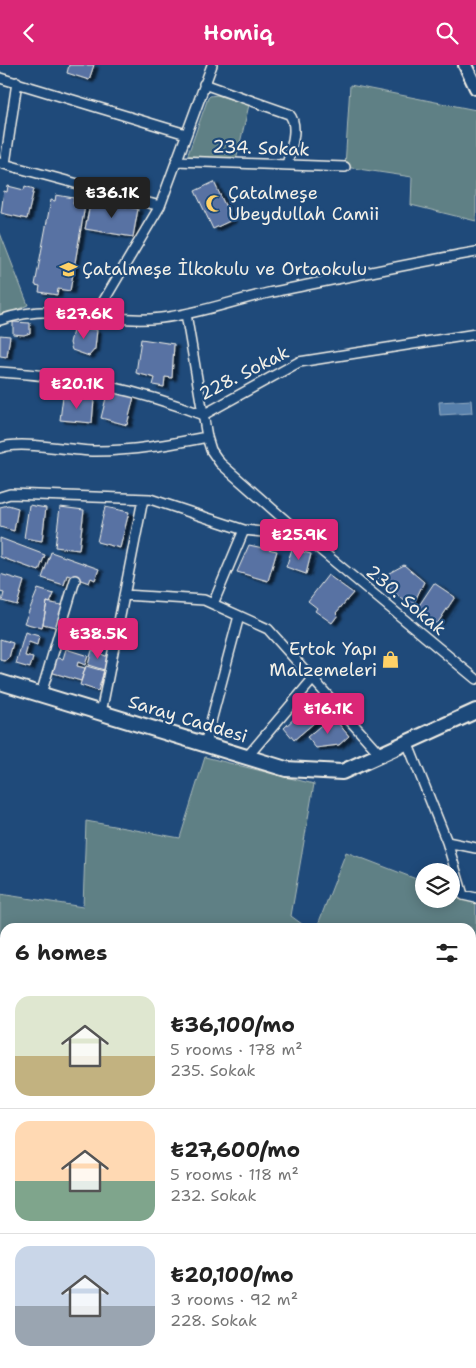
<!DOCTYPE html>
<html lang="en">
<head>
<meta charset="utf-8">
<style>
  :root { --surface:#fff; --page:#f6f6f6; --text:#222; --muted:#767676; --line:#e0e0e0; --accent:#db2777 }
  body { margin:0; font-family:"Shantell Sans",sans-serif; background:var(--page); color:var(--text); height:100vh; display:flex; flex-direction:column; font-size:19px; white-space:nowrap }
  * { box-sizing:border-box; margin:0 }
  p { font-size:16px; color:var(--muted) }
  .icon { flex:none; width:28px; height:28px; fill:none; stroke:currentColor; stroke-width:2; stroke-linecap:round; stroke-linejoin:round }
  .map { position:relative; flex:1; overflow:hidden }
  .drawer { position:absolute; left:0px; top:858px; width:476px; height:446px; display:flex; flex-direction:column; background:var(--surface); border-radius:15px 15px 0 0; box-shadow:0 2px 12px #0003 }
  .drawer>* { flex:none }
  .tools { position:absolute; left:415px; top:798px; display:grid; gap:10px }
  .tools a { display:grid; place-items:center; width:45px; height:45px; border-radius:50%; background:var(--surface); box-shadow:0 2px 12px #0003; font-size:25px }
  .price { position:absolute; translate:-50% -42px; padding:0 11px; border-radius:5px; background:var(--accent); color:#fff; font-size:16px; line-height:32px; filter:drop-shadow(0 1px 2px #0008) }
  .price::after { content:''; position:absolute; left:50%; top:30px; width:15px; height:11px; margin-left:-8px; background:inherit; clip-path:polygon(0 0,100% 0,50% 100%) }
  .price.current { background:#222; color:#fff }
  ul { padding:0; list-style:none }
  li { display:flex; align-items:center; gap:15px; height:125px; padding:0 15px }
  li+li { border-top:1px solid var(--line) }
  li span { display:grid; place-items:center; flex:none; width:140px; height:100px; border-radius:15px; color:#555 }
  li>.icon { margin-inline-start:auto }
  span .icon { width:60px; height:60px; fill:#fffc; stroke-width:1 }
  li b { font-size:21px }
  h2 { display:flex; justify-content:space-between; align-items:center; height:60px; padding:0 15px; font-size:21px }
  header { display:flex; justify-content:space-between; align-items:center; height:65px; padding:0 15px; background:var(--accent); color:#fff; font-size:22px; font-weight:600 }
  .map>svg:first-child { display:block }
  .green { fill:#5e8085; stroke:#a9b8b6 }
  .water { fill:#567fab; stroke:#95adc3 }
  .building { fill:#5872a3; stroke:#f4f1e8; filter:url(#shadow) }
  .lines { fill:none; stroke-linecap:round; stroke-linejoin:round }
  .street-casing { stroke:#f4f1e8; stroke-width:12 }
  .secondary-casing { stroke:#f4f1e8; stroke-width:16 }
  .primary-casing { stroke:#f4f1e8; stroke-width:18 }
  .highway-casing { stroke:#f4f1e8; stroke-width:20 }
  .street { stroke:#1f4a7a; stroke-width:9 }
  .secondary { stroke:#1f4a7a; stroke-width:12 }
  .primary { stroke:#1f4a7a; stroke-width:14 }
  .highway { stroke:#1f4a7a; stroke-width:16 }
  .labels { text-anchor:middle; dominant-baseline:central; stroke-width:4.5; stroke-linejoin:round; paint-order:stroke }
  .street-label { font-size:18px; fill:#f4f1e8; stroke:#1f4a7a }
  .poi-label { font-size:18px; fill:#f4f1e8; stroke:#1f4a7a; text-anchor:start }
</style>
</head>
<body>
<header><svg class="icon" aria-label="back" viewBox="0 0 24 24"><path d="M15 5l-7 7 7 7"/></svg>Homiq<svg class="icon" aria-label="search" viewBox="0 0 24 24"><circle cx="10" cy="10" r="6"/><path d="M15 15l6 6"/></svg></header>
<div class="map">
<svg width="476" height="1303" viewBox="0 0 476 1303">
  <defs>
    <filter id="shadow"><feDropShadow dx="4.5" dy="2.5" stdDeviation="1" flood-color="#0009"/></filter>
  </defs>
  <rect width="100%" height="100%" fill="#1f4a7a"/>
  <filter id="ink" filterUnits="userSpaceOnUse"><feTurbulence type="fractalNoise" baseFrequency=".02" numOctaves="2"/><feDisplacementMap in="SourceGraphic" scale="10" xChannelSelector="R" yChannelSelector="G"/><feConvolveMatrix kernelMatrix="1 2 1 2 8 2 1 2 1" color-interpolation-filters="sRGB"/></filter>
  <g filter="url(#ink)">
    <path class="green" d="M350,20L476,45V156L411,140L412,112L345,102Z
      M217,30L249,40L236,95L187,92L208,33L210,31Z
      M0,168L28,240L0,252Z
      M205,692L314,719L291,851L306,862H5V1067L0,1066V829L83,842L86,756L180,773Z
      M346,787L424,817V834H451V828L476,837V1139H471V862H317Z
      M0,1191H5V1299H471V1281H476V1303H0Z"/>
    <path class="water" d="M471,335L472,348L440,350L439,337Z"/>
    <path class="building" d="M69,0H94L89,15L67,8Z
      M214,117L232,155L213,164L195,126Z
      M8,121L24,125L25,121L34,124L27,154L1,148L4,126L7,127Z
      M56,130L74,133L73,139L85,141L70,226L58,224L57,230L39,227L40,221L35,220L51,135L55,136Z
      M91,135L138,144L133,172L85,164Z
      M13,257L30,258V268L24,270L13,269Z
      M74,261L97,265L95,284L89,291L72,285L70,278Z
      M0,270L10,271L7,292L0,291Z
      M141,274L174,279L172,313L165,312L164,322L153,320L155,313L136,308Z
      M108,325L134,332L127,360L101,353Z
      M63,331L94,335L92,358L60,355Z
      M8,440L18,443L14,466L0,462V442Z
      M29,440L46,443L42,476L24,473Z
      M60,442L84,445L79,485L55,482Z
      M105,442L129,447L120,483L97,477Z
      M0,473L45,490L39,506L0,492Z
      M249,480L277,486L268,516L237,507Z
      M292,484L311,489L306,509L286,502Z
      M51,487L99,504L95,515L91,513L89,518L67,510L64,520L42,513Z
      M404,500L424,517L412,542L378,514Z
      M0,509L24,516L17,540L2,536L4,528L0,527Z
      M328,510L353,528L336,548L338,550L332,558L315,546L317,543L308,536Z
      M434,518L455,532L437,559L416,545Z
      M38,524L54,529L50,538L47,537L42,563L24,558Z
      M47,537L66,541L59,563L43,559Z
      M25,567L39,571L37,580L29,577L25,591L33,593L30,603L16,599Z
      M0,574L13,578L9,593L5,596L0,595Z
      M66,584L88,591L85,600L78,597L77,601L85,603L81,616L50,607L54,592L63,594Z
      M92,585L108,592L104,605L88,600Z
      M86,601L104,606L98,626L80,620Z
      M315,634L327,647L294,675L284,663Z
      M332,651L349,671L339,680L316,683L307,672Z"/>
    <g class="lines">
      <defs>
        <path id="street" d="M0,13L186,69
          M204,19L289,49C300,61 290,86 287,100
          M176,96L345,102
          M0,98L160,141
          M5,99L17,17
          M96,249L160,141L212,0
          M186,249L207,372L211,385L220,398L294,463
          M0,255C60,234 103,260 161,253C198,249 232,236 268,228C337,214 407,199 476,187
          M0,307C71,311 137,324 203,350L299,297L476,269
          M0,383C19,375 73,386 96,386C133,386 171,379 207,372
          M0,432L10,429L150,434L244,465L283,469L294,463L476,614
          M124,530L204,535L268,564L380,689
          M213,539L244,465
          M41,629L75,515
          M101,648L143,434
          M407,677L447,777L476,783
          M205,679L239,551
          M247,692L313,614
          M447,777L463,830L476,833"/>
        <path id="secondary" d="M465,0L476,23"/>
        <path id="primary" d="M0,617L286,704L342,707L476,646"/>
        <path id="highway" d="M0,1084L5,1085
          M0,1122L5,1123
          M471,1161H476
          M471,1196H476"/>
      </defs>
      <use href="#street" class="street-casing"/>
      <use href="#secondary" class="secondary-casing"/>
      <use href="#primary" class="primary-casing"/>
      <use href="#highway" class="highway-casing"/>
      <use href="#street" class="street"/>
      <use href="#secondary" class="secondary"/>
      <use href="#primary" class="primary"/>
      <use href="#highway" class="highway"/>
    </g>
  </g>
  <defs>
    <symbol id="mosque-bare" viewBox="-9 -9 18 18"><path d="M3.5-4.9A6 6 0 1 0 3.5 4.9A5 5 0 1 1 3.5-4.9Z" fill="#ffd166" stroke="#1f4a7a" stroke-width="2.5" paint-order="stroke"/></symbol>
    <symbol id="school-bare" viewBox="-9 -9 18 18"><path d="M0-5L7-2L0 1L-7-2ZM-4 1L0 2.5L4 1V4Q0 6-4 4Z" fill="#ffd166" stroke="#1f4a7a" stroke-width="2.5" paint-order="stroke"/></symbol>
    <symbol id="shop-bare" viewBox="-9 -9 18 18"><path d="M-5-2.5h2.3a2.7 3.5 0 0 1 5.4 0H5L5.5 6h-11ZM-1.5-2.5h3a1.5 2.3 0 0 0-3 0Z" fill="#ffd166" stroke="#1f4a7a" stroke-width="2.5" paint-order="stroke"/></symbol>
  </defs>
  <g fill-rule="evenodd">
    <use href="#mosque-bare" x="202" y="126" width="25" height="25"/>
    <use href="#school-bare" x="56" y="192" width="25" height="25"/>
    <use href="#shop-bare" x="378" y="582" width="25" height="25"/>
  </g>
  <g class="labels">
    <g class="street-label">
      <text transform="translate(261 83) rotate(2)">234. Sokak</text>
      <text transform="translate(244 308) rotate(-27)">228. Sokak</text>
      <text transform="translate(406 535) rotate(40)">230. Sokak</text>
      <text transform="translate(188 654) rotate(17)">Saray Caddesi</text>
    </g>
    <g class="poi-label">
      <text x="228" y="128">Çatalmeşe<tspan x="228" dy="21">Ubeydullah Camii</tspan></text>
      <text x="82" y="204">Çatalmeşe İlkokulu ve Ortaokulu</text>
      <text x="377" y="584" text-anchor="end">Ertok Yapı<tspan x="377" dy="21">Malzemeleri</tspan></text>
    </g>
  </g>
</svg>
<div class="tools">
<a><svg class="icon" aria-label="layers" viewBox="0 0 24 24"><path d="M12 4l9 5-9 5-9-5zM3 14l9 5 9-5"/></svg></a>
</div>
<b class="price current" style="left:112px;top:154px">₺36.1K</b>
<b class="price" style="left:84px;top:275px">₺27.6K</b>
<b class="price" style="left:77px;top:345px">₺20.1K</b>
<b class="price" style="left:299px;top:496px">₺25.9K</b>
<b class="price" style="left:98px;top:595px">₺38.5K</b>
<b class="price" style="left:328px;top:670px">₺16.1K</b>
<section class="drawer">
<h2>6 homes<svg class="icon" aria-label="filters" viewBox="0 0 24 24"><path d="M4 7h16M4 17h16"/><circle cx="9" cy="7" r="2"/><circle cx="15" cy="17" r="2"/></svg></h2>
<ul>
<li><span style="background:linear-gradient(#dfe7d0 60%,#c2b280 0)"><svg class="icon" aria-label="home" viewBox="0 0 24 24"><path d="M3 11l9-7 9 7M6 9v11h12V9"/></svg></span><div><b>₺36,100/mo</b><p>5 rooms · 178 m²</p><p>235. Sokak</p></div></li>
<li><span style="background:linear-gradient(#ffd9b3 60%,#7fa58c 0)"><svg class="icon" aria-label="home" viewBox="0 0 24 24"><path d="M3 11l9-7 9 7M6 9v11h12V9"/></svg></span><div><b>₺27,600/mo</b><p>5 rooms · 118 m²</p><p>232. Sokak</p></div></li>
<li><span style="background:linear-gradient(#c9d6e8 60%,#9aa5b1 0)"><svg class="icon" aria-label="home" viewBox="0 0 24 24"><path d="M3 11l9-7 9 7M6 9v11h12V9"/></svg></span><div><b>₺20,100/mo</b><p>3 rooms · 92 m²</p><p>228. Sokak</p></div></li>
</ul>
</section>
</div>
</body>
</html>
